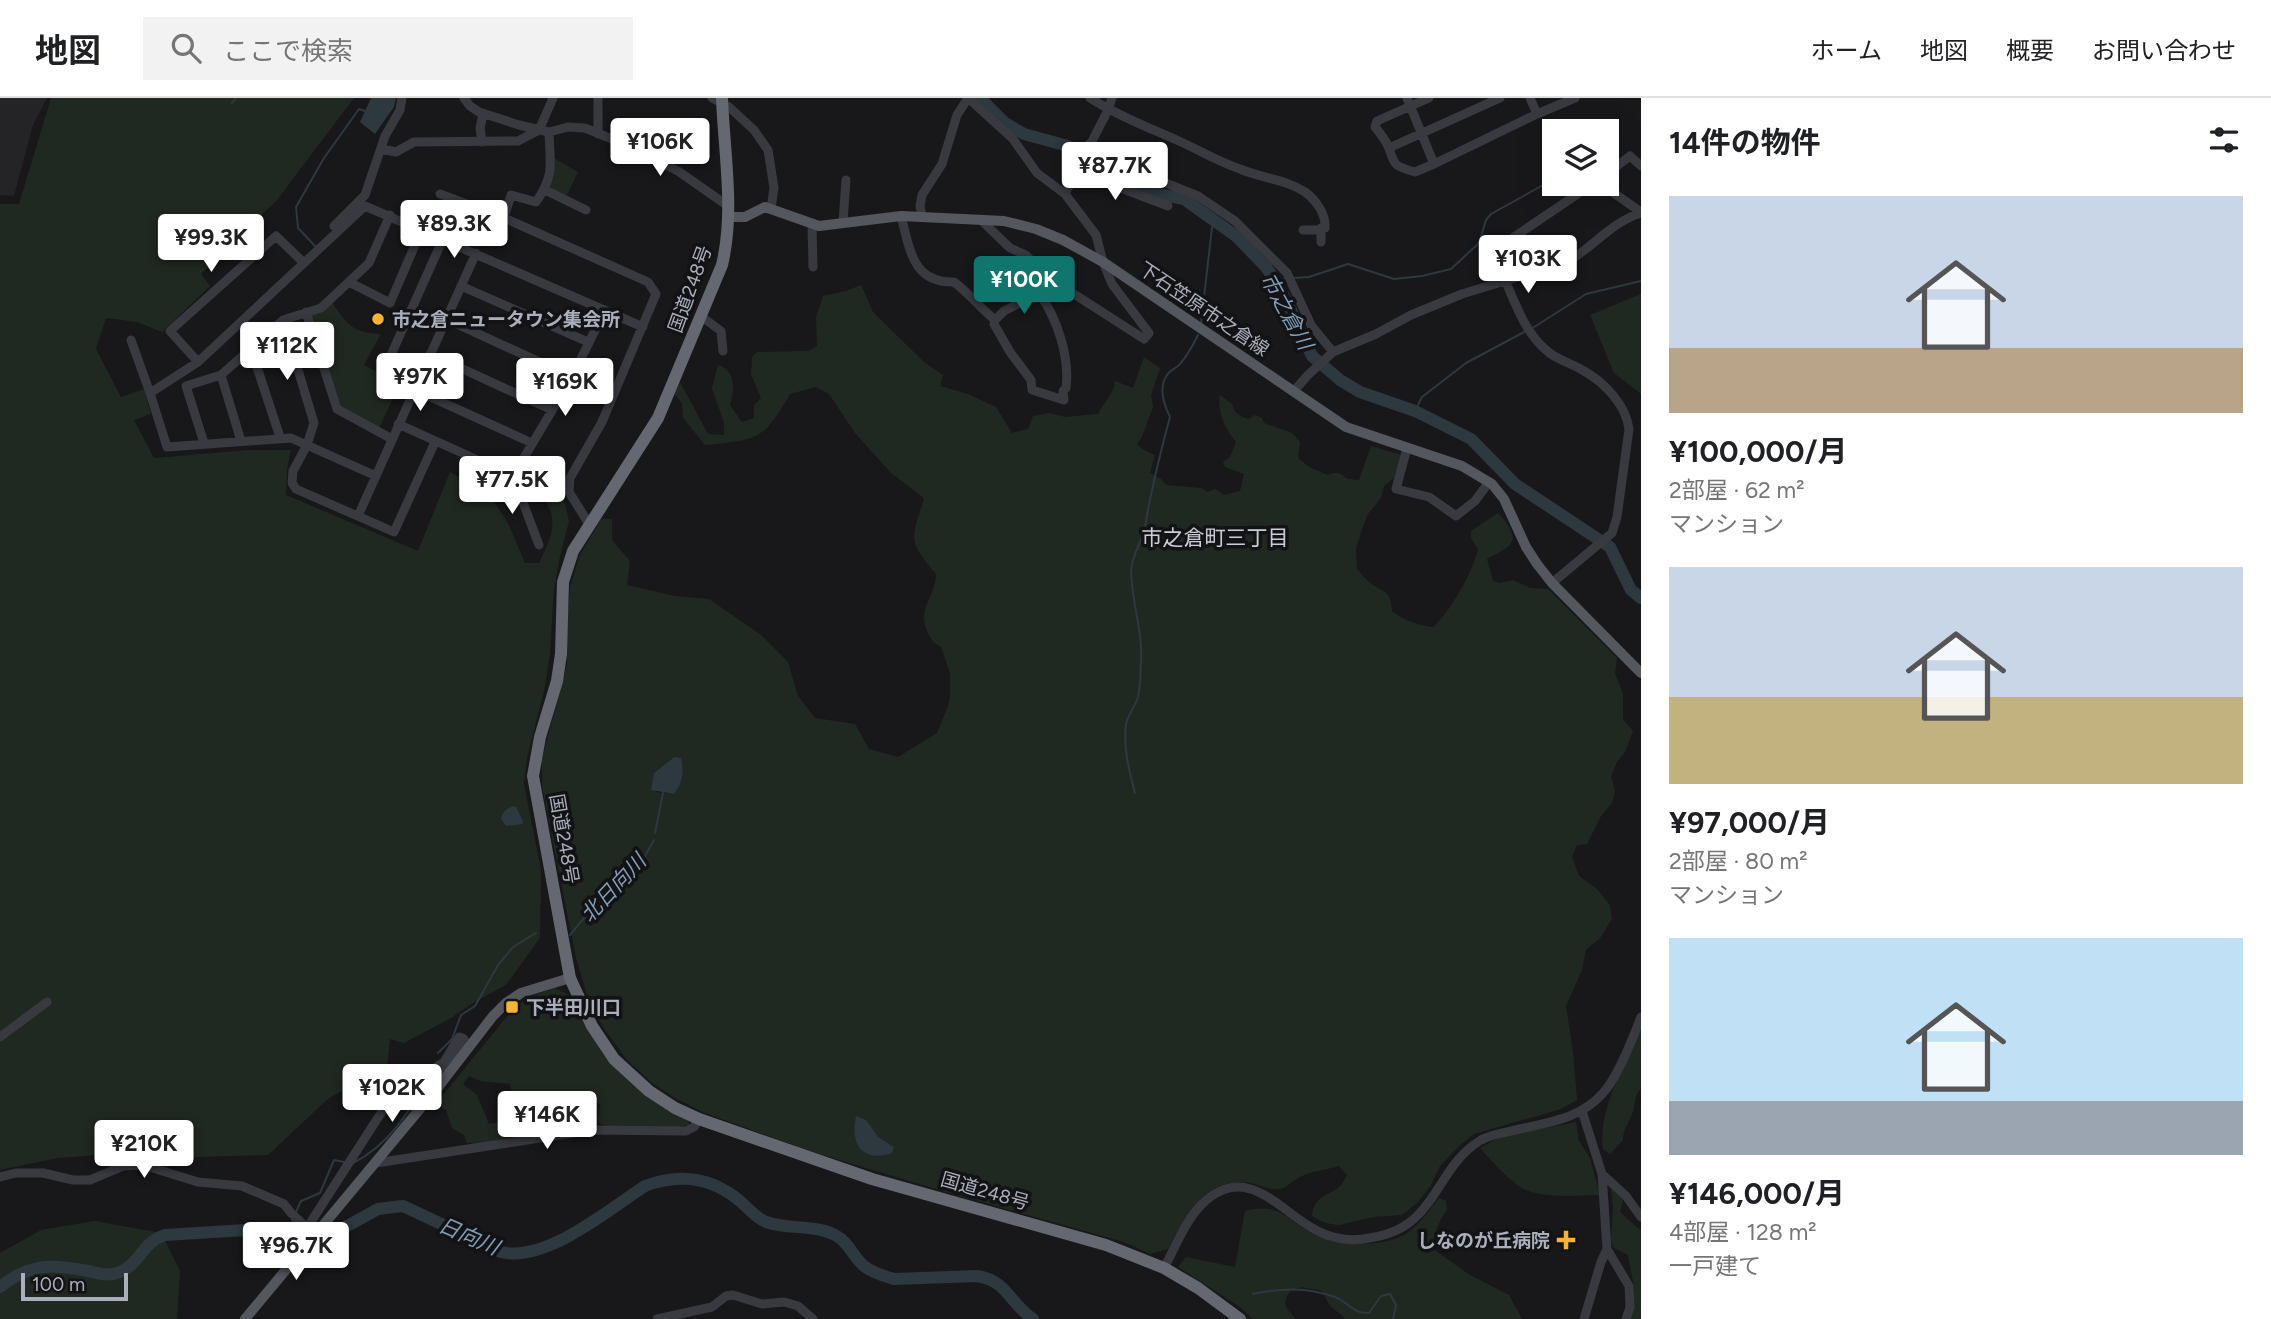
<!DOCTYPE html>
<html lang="ja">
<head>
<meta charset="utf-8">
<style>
  :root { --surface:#fff; --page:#f2f2f2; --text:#202124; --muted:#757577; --line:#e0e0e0; --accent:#0f766e }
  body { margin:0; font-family:Figtree,"Noto Sans JP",sans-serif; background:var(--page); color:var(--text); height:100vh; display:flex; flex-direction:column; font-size:26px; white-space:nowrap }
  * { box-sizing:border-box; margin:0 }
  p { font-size:23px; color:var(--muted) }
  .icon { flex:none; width:38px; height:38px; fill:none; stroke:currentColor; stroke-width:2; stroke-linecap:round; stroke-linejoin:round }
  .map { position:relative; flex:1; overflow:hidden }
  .side { display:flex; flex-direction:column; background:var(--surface); width:630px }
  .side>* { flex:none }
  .tools { position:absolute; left:1542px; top:21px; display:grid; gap:14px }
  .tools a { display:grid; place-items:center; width:77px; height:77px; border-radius:0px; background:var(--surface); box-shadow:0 7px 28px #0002; font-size:35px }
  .scale { position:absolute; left:21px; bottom:18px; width:107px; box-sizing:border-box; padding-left:7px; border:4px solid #aaafbb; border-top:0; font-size:19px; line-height:24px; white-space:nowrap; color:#aaafbb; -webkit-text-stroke:5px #131315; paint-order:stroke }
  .price { position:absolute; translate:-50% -60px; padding:0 16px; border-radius:7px; background:#fff; color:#222; font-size:23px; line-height:46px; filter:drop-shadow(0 2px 4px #0008) }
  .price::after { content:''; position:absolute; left:50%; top:42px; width:21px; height:16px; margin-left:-10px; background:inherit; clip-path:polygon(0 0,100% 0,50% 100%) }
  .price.selected { background:var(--accent); color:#fff }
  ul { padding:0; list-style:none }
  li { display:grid; align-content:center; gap:14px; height:371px; padding:0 28px }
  li span { display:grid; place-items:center; height:217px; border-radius:0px; color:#555 }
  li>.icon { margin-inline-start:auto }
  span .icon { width:126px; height:126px; fill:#fffc; stroke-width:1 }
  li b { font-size:30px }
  h2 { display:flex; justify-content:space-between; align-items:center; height:84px; padding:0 28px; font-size:30px }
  header { display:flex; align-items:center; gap:42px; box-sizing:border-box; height:98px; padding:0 35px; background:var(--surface); border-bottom:2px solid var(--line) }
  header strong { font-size:33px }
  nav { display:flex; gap:38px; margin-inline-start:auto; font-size:24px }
  .search { width:490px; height:63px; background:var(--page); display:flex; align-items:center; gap:18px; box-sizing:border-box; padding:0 24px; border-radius:0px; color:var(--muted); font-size:26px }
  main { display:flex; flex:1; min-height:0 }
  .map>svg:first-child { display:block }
  .built { fill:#242427 }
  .green { fill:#202921; fill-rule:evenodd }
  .water { fill:#2d383f }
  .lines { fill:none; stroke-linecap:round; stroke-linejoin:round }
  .stream { stroke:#2d383f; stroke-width:2 }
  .river { stroke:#2d383f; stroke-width:12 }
  .minor { stroke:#393a40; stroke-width:9 }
  .major { stroke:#55575f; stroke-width:10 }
  .highway { stroke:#656871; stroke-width:12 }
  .poi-dot { fill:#f9b331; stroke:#131315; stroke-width:2.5 }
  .labels { text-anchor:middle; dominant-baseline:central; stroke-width:7; stroke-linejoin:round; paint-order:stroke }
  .street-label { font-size:19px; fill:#aaafbb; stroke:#131315 }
  .poi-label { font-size:19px; font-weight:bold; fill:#aaafbb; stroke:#131315; text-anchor:start }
  .water-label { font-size:21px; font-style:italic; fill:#809eb7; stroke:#131315 }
  .neighbourhood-label { font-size:21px; fill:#cbced6; stroke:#131315 }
</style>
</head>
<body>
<header>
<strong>地図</strong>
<div class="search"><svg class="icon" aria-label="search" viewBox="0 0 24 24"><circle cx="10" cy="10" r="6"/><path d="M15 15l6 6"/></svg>ここで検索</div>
<nav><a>ホーム</a><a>地図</a><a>概要</a><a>お問い合わせ</a></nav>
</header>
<main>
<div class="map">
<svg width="1641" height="1221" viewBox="0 0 1641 1221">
  <rect width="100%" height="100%" fill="#18181a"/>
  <path class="built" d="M0,0H47L33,27L14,98L0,97Z"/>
  <path class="green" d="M51,0H354L277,102L201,176L210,188L162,234L137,224L106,220L96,251L121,299L144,291L151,316L134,322L154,360L249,352H291L287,371L286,397L418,453L450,374L489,396L508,425L525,465H539C546,450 556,432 551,415C546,401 542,399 541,382L553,377L563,380L562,395L569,423L560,458L554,491L550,556L544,593L527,660L524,686L541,772L540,840L506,887L473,905L451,920L404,945L390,941L387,968L360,984L330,999L268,1057L197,1059L109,1056L58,1060L0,1072V106H19Z
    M552,59L578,74L566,99L548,92Z
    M861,187L873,214L924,264L943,277L940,288L968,296L996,309L1012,335L1028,331L1033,318L1049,315L1065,319L1098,316C1104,304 1114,296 1115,283L1133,290L1144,259L1160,270L1151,297L1153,309L1142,339L1137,346L1144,352L1155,357L1150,375L1161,381L1166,387L1201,390L1208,394L1215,391L1224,397L1240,393L1244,376L1225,369L1223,364L1230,359L1236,344C1225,331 1217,314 1220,297L1232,306C1234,315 1240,318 1248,321L1255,317L1262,320L1264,325L1292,335L1300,344L1298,360L1309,369L1328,377C1336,373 1340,374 1347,381L1359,382L1371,348L1402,357L1394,380L1384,388L1381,400L1368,416L1362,431L1356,451L1357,471C1361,475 1364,480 1369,484C1383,495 1391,491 1392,513C1404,523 1418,527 1433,529C1450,514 1473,474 1478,451L1471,440V433L1498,415C1523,443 1514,447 1487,461L1493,483L1500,485L1513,482L1531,490L1548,491L1617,560L1615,575L1623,595V621L1633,633L1625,654L1617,664L1611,678L1615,693L1612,705L1601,718L1587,746L1577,747L1572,759L1579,778L1597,791L1610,807L1612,821L1600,840L1586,852L1582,872L1566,908L1573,954L1577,1002L1561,1011L1474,1036L1459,1048L1440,1068L1430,1089L1417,1105L1402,1117L1373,1119L1339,1127L1325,1125L1312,1118C1314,1096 1329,1099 1340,1088C1343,1085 1345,1080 1347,1077L1339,1068C1327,1072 1309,1073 1298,1080C1289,1085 1286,1092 1275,1091C1265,1091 1254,1084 1243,1084C1201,1083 1185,1120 1168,1151L1150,1156L1124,1144L939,1092L810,1053L705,1015L675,1000L651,984L627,962L605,932L590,907L576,860L542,688V661L567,567V527L570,489L579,459L601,421H612V442L630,463L627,487L675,498L709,501L761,537L788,564L798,598L815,620L855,626L869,651L898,659L937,635L948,608L950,599V575L941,549C934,545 932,543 929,537C915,511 935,502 936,476C906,440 912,442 924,400L891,375L855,335L829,296L816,289L790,296C763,343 757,342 705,347L683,320L682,305L674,296L680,284L708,336L724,337V325L712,290L718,267C737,273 734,292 730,307L742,324L754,320V307L761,300L751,276L752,259L757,254L808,253L817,248L816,219L823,198L846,193ZM674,659V696L656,694L654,675Z
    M1641,196V296L1614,275L1590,217Z
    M330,202C348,226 349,234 381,236L364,267L379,275L378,279L398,289L378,333L337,311L306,214Z
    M555,890L571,898L589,932L656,1004L689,1023V1027C661,1033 628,1032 600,1026L598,1022L600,1006L588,1003L581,996L566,1010L567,1018L562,1028H555L553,1003L529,1004L514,1003L510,986L480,983L469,978L463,986L477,997L489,1026L505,1023L521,1009L522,1034C504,1043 487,1044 467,1045L464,1037L452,1030L446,1012L435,1007L509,916L527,900Z
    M1641,929V990C1634,998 1636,1003 1633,1013C1630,1024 1623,1030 1623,1042L1610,1056L1603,1051C1597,1014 1626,963 1641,929Z
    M1576,1024L1579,1043L1590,1060L1600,1097C1576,1097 1546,1101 1524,1091C1510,1084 1491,1062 1480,1050L1500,1039Z
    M1611,1089L1623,1102L1620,1114L1641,1133V1221H1630L1634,1189L1628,1157L1614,1150L1611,1142L1613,1110Z
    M1439,1100L1446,1103L1447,1112C1438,1124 1434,1135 1433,1151L1470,1177L1509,1197L1522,1221H1344L1343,1218L1330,1208L1322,1193L1302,1189L1291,1192C1281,1206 1285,1209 1296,1221H1253L1240,1209L1178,1169L1186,1159L1235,1169L1245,1113C1282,1104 1285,1122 1314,1136C1340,1148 1386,1151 1410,1133C1421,1124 1430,1112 1439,1100Z
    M95,1123L161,1135L180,1173L177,1221H0V1155L41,1132Z"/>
  <path class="water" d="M371,0H396L394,9L375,36L360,24Z
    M674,659L681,660C684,672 683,685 674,696L651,692L654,675Z
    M513,708L516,709L523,723L522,726L506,728L501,721C503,713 506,711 513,708Z
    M856,1018L866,1022L878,1039L894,1049L892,1055C862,1065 850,1046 856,1018Z"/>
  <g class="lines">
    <path class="stream" d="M232,5L236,0
      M315,148L298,130L296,109L324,60L359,11L365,13
      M1292,180L1309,179L1348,166L1394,181L1422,178L1451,171L1479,145L1486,122L1491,116L1554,81
      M1275,182L1286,181
      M1201,225L1213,121
      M1531,231L1586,196L1641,183
      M1415,313L1422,299L1466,265L1526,233
      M1135,695C1129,672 1123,650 1126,626C1128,617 1134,610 1137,602C1141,591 1140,576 1141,565C1143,534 1132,505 1131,474C1131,458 1142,444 1145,429C1151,392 1160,356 1170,319C1164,307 1158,290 1167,277C1170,272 1177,270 1180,266C1188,257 1193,247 1198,237
      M655,735L663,695
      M570,837L598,803L644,760L654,742
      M438,955L452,941L461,917L475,908L498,867L513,849L536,835
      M353,1065C390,1047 411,1010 431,977
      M296,1114L301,1103L320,1095L334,1062L344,1064
      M292,1122L297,1143
      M1253,1196C1282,1190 1306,1189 1335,1199C1348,1204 1353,1216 1369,1215L1381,1198L1390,1196L1396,1207L1393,1221"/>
    <path class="river" d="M980,0L1005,25L1024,36L1068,48L1093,60L1129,85L1152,95L1184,101L1236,138L1266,169L1275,182L1290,210L1312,258L1340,282L1360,294L1415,313L1471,341L1515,386L1610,449L1631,492L1641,500
      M0,1189C30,1165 51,1166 88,1173C98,1175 109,1179 120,1174C140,1166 142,1144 165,1137L246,1132L270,1142L283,1145L322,1142L378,1111L403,1108L501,1154C546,1165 608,1112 645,1088C680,1075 712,1079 741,1104C749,1111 756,1120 766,1124C788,1132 814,1126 835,1137C849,1144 853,1159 864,1168C872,1175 884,1178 894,1181L977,1178C1008,1183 1009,1205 1033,1221"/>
    <path class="minor" d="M464,0L470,8L479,14L519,27L549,34L568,29L585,30L612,41L678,73L728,108
      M712,0L729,9L754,32L768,52L774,90L771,110
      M968,0L1013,41L1037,75L1065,96L1096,137L1103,164L1112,186L1149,235L1144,241L1046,178L1026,157L1010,150L982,123
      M1090,0C1118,18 1150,30 1181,44C1201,53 1219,64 1240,71C1261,80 1285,81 1305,94C1316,102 1326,116 1325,130L1317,132H1303
      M1407,0L1434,66L1537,16L1575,0
      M1429,0L1377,23L1375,29C1380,35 1385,41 1388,48C1395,68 1394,68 1415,74L1434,66
      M1530,0L1537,16
      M549,34C550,66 555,77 536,104L511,97L504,120L648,184L656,196L602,324L570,380L569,394L589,426
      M598,36V0
      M482,44L480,30L483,16
      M1089,46L1126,69L1198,98L1235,123L1287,175L1311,227L1333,254
      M1389,50L1500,0
      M381,51L396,54L414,44L518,43L539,32L553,0
      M1082,62L1118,89L1168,108
      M1606,79L1608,75L1630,58L1641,68
      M1606,86L1608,91L1641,114
      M545,92L586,112
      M440,96L504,120
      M1065,96L1108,12L1112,0
      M901,118C910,151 912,185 954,184C969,195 980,210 995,222L994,226L1010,254L1031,282L1032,292L1064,302L1063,293L1066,290C1070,259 1057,220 1039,195L1046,178
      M922,118L920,108L922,97L942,66L957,17L968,0
      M843,124L846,82
      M812,125L813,169
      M334,128L365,97L385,38L400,12L402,0
      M443,141L382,277L532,345
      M1321,144V130
      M1530,174L1514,139L1585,91
      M1505,182C1516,207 1525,234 1546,252C1556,262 1572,265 1584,273C1605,285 1626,307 1629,331L1617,419L1612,435L1552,485
      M349,184L390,205L422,131
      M461,188L588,244
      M306,214L337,311L392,341
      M702,219L721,233L723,253
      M446,221L572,279
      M283,222L314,325L307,347L293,373L292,385L296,391L394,434L435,344
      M995,222L1004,213L1039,195
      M131,242L150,295
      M251,251L280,339
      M430,256L552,312
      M198,264L170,233L276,138L304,165
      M221,277L241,343
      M1294,293L1307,278L1333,254L1376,236L1411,217L1462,196L1567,164C1592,150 1613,123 1641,115
      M398,326L513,378L572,279L605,212
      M204,345L186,288L221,277L283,222L321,210L369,165L390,117
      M1407,350L1396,391L1429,399L1456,418L1475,403L1489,384
      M376,378L291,340L167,349L150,295L198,264L365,108L643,229
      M513,378L539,447
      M358,418L476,155
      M0,939L47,904
      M1582,1013L1602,1076L1607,1151L1629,1188L1630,1209L1626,1221
      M376,1065L593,1032L686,1033L694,1029L699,1021
      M1602,1076L1626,1098L1641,1119
      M0,1079L16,1075H43L73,1082H90L123,1068L143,1067L198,1084L242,1088L284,1106L291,1115L315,1137
      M307,1130L381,1015L402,991L444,964L459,939L463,940L465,943L435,981L434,985L439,988
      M1164,1170C1175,1150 1185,1123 1202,1106C1251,1059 1285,1123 1327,1137C1341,1142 1355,1143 1369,1140C1438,1131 1433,1071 1481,1042C1490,1037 1501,1035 1511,1033C1544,1025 1580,1022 1603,995C1617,980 1633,940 1641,919
      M657,1221L712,1209L726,1198L733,1197L762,1206L784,1204L798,1208L813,1221
      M1584,1221L1601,1164L1607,1151"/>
    <path class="major" d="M728,119H745L765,109L819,128L901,118L1004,123L1036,131L1063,142L1103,164L1346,329L1462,368L1492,386L1504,401L1526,449L1537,466L1552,485L1641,575
      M245,1221L439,988L493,918L506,905L521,895L570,880"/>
    <path class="highway" d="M722,0C724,55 735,113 722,167L658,320L573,453L563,484L561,556L557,583L540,639L533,678L570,880L592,928L614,961L649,993L675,1010L699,1021L872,1081L1106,1147L1164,1170L1198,1190L1240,1221"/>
  </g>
  <g class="poi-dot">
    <circle cx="378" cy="221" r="7"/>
    <rect x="505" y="902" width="14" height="14" rx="3.5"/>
    <path d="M1562.5 1131.5h7v7h7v7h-7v7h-7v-7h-7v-7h7z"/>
  </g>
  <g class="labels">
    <g class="street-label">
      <text transform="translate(690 191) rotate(-70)">国道248号</text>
      <text transform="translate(1204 211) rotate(34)">下石笠原市之倉線</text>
      <text transform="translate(564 741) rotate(80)">国道248号</text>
      <text transform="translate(985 1093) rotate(16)">国道248号</text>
    </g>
    <g class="poi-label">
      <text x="392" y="221">市之倉ニュータウン集会所</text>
      <text x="526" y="909">下半田川口</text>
      <text x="1550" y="1142" text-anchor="end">しなのが丘病院</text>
    </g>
    <g class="water-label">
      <text transform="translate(1287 213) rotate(61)">市之倉川</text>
      <text transform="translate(613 790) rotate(-47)">北日向川</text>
      <text transform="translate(469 1138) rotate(23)">日向川</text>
    </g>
    <g class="neighbourhood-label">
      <text x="1215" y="439">市之倉町三丁目</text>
    </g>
  </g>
</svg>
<div class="tools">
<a><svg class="icon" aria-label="layers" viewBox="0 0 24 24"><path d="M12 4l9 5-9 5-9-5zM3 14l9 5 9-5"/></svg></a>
</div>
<div class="scale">100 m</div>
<b class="price" style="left:660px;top:80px">¥106K</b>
<b class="price" style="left:1115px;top:104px">¥87.7K</b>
<b class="price" style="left:454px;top:162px">¥89.3K</b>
<b class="price" style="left:211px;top:176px">¥99.3K</b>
<b class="price" style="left:1528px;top:197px">¥103K</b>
<b class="price selected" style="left:1024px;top:218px">¥100K</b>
<b class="price" style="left:287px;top:284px">¥112K</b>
<b class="price" style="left:420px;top:315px">¥97K</b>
<b class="price" style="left:565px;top:320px">¥169K</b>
<b class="price" style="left:512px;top:418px">¥77.5K</b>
<b class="price" style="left:392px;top:1026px">¥102K</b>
<b class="price" style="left:547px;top:1053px">¥146K</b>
<b class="price" style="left:144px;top:1082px">¥210K</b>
<b class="price" style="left:296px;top:1184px">¥96.7K</b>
</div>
<section class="side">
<h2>14件の物件<svg class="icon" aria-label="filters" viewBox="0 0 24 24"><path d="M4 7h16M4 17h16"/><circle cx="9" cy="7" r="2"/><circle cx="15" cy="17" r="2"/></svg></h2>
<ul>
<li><span style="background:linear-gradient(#c9d6e8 70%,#b9a48a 0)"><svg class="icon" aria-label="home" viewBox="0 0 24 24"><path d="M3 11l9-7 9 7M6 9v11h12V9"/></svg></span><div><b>¥100,000/月</b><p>2部屋 · 62 m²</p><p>マンション</p></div></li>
<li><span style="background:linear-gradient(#c9d6e8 60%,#c2b280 0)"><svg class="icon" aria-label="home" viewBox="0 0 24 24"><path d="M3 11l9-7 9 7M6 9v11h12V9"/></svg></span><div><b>¥97,000/月</b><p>2部屋 · 80 m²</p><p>マンション</p></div></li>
<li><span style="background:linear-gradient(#bfe0f5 75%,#9aa5b1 0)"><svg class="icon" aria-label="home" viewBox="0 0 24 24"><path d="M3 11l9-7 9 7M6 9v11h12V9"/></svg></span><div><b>¥146,000/月</b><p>4部屋 · 128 m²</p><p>一戸建て</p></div></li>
</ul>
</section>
</main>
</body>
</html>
